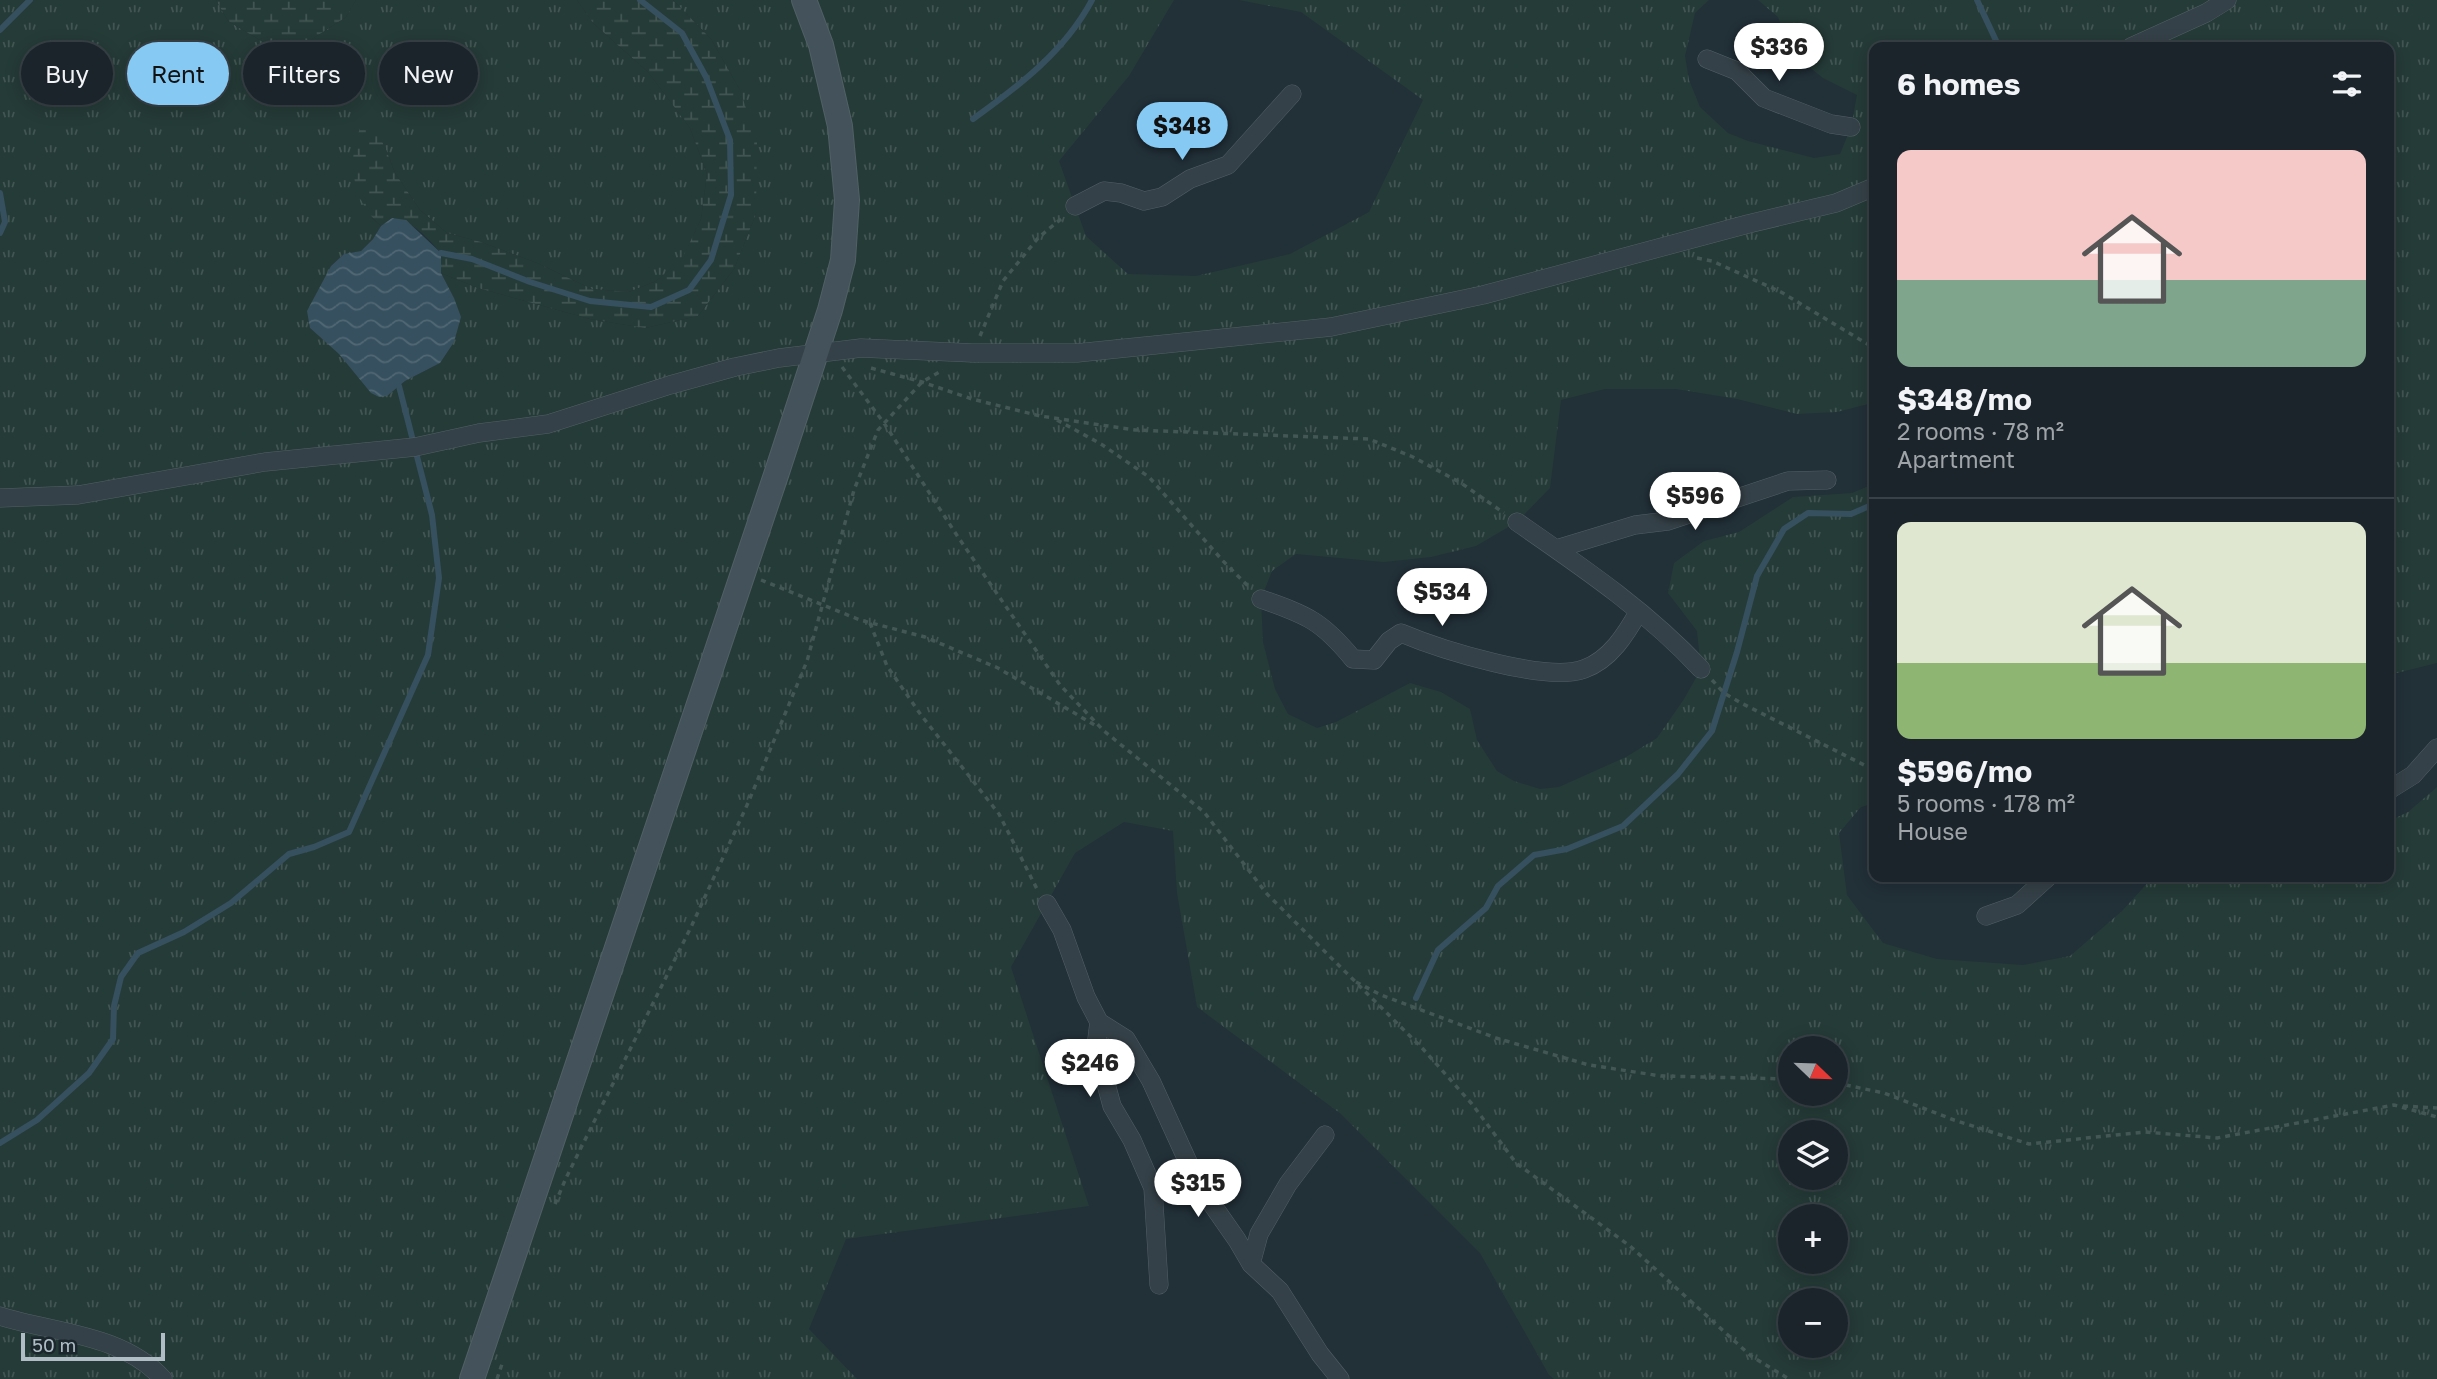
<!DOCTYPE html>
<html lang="en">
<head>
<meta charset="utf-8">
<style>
  :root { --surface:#1a242a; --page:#273036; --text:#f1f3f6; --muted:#9fa4a8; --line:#384147; --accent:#86c9f3 }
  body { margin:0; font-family:"Golos Text",sans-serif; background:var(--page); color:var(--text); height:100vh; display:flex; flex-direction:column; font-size:26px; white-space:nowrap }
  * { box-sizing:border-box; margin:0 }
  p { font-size:23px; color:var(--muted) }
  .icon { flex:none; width:38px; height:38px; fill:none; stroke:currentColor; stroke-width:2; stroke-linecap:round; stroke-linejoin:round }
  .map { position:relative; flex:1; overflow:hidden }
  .panel { position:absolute; left:1869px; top:42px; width:525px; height:840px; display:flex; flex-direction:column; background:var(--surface); border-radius:14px; box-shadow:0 4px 18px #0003,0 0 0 2px var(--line) }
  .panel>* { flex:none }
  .top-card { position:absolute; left:21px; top:42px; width:665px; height:63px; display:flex; gap:14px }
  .needle { width:46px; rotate:113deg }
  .controls { position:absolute; left:1778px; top:1036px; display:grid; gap:14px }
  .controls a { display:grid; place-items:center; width:70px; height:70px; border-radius:50%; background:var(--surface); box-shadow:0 4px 18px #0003,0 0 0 2px var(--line); font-size:35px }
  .scale { position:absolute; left:21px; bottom:18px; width:144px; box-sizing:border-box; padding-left:7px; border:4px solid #b0bdc5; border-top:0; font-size:19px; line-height:24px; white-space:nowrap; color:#b0bdc5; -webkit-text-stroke:5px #1b262d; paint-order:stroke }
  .price { position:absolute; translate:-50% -60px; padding:0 16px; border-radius:24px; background:#fff; color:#222; font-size:23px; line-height:46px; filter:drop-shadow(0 2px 4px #0008) }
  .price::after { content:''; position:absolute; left:50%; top:42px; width:21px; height:16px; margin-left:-10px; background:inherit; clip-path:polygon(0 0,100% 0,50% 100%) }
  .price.on { background:var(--accent); color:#111 }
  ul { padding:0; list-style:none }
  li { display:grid; align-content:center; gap:14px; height:371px; padding:0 28px }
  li+li { border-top:2px solid var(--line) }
  li span { display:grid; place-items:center; height:217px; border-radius:14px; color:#555 }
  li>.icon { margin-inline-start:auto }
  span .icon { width:126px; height:126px; fill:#fffc; stroke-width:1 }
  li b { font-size:30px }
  h2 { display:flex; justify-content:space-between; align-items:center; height:84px; padding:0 28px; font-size:30px }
  .pill { padding:0 24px; border-radius:32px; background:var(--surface); box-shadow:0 4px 18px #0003,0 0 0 2px var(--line); font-size:24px; line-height:63px }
  .pill.on { background:var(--accent); color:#111 }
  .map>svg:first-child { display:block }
  .grass { fill:url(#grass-tufts); fill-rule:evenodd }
  .wetland { fill:url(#wetland-marsh) }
  .water { fill:url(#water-waves) }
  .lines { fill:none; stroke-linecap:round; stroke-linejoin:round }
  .stream { stroke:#36505f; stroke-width:6 }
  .street-casing { stroke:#535f66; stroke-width:19 }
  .secondary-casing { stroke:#535f66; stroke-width:26 }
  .path { stroke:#435755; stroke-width:3.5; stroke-dasharray:5 5; stroke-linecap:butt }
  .street { stroke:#354148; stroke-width:18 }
  .secondary { stroke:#43525b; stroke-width:24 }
</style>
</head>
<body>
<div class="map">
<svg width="2437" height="1379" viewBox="0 0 2437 1379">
  <defs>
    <pattern id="grass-tufts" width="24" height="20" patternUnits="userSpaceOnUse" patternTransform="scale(1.75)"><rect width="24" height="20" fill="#253b37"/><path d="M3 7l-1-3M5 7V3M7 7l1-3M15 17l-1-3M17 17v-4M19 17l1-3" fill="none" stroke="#425552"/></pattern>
    <pattern id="wetland-marsh" width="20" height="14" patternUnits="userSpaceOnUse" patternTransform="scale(1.75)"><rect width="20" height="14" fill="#253b37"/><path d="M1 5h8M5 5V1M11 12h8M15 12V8" fill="none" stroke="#425552"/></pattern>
    <pattern id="water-waves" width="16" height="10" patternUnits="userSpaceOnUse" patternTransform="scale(1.75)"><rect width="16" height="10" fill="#36505f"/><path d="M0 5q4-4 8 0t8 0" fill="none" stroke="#516774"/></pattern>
  </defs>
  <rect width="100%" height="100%" fill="#223038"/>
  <path class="grass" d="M0,0H216L228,21L265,43L309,41L346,17L356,0H577L593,23L648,72L690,128L707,174L701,219L682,260L656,281L629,292L592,289L537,263L481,242L447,233L420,210L395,173L385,147L372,218L381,226L373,239L361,251L344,254L331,266L310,328L387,396L405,381L440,363L454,298L441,273L478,288L590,319L645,328L698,316L734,269L756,214L740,90L711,39L673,0H1174L1129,76L1059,161L1086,236L1128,274L1196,276L1290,254L1369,212L1423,100L1301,12L1239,0H1709L1695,13L1685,56L1689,80L1700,107L1728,133L1748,141L1814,158L1840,154L1851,127L1857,95L1823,78L1792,53L1778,17L1758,0H2437V663L2389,675V47H1874V411L1868,404L1837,412L1797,414L1737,399L1676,389H1605L1561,400L1550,488L1517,522L1476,546L1431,557L1384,562L1296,554L1272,571L1261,599L1263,642L1275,689L1288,714L1317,728L1336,722L1410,683L1441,692L1470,709L1477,740L1497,771L1514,781L1540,789L1559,787L1626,757L1657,738L1684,699L1701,669L1697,631L1668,593L1674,563L1704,541L1739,532L1793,497L1852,493L1874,484V803L1861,807L1839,833L1847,895L1883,943L1937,959L2023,965L2070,956L2122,911L2153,877H2389V821L2408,812L2437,787V1379H1554L1549,1375L1480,1253L1341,1114L1197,1007L1177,893L1173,831L1124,822L1075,853L1011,967L1089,1206L846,1239L809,1329L857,1379H0ZM1790,1048H1836V1094H1790ZM1790,1132H1836V1178H1790ZM1790,1216H1836V1262H1790ZM1790,1300H1836V1346H1790Z"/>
  <path class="wetland" d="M216,0H356L346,17L309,41L265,43L228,21Z
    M577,0H673L711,39L740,90L757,142L756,214L734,269L698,316L645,328L590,319L478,288L441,273V253C427,237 413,221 392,218L381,226C351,200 346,158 362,124L375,129L385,147L395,173L420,210L447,233L481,242L537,263L592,289L629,292L656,281L682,259L701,219L707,174L690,128L648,72L593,23Z"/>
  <path class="water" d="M392,218L406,220L441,253V273L454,298L461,317L454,342L440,363L405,381L387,396L379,397L371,393L339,354L310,328L307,311L331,266L344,254L361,251L373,239L381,226Z"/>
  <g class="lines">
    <path class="stream" d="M1977,0L1999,47
      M0,30L30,0
      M973,119C1019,86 1065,51 1092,0
      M0,193L5,222L0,233
      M441,253L472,259L530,282L590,301L651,307L689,290L711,260L731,195L730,140L706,77L682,33L640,0
      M1416,998L1438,950L1486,908L1498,886L1534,855L1567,849L1623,826L1678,774L1712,731L1737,652L1757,576L1784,529L1808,513L1851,514L1874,504
      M0,1143L37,1120L89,1073L113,1039L114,1006L121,977L138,953L184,932L231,903L289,854L314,847L349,832L428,655L439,578L432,515L399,386"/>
    <defs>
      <path id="street" d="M2131,47L2206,13L2227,0
        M1707,59L1737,71L1764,98L1831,124L1851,127
        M1075,206L1104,191L1121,193L1144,201L1162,197L1190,179L1228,165L1292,94
        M0,498L78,495L265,462L415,447L479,433L548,424L670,385L735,367L779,358L861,348L973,353H1077L1331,327L1483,295L1748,224L1836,203L1874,187
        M1517,522C1582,567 1647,611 1701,669
        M1556,549L1635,525L1668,521L1788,481L1827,480
        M1261,599C1307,615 1322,621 1353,659L1374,660L1389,641L1401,633C1439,649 1546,683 1584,669C1610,660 1626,634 1639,611
        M2389,790L2413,775L2437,748
        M1047,904L1062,930L1086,997L1099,1022L1096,1047L1112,1106L1132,1140L1153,1188L1159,1285
        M1986,916L2017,905L2048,877
        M1099,1022L1126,1039L1151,1081L1198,1184L1237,1240L1251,1264L1280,1291L1320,1354L1340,1379
        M1251,1264L1259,1234L1288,1184L1325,1135
        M0,1316C54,1333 123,1334 163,1379"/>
      <path id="secondary" d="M472,1379L776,475L830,310L843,260L847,200L840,126L821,45L804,0"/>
    </defs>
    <use href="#street" class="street-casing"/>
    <use href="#secondary" class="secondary-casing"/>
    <path class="path" d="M1697,258L1712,261L1781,292L1874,348
      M980,336L1003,281L1038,238L1062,218
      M842,367L884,423L958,537L1060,685L1104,731L1204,812L1267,894L1423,1049L1472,1104L1516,1163L1630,1246L1751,1356L1789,1379
      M871,368L922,382L972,399L1040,416L1135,430L1369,439L1413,457L1461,483L1504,513
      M1057,420L1101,444L1149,477L1223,561L1250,588
      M761,580L860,620L925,637L998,668L1098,727
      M870,623L887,666L921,715L999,814L1037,889
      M1712,680L1724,693L1743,704L1874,770
      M1356,982L1381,995L1496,1038L1589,1065L1661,1076L1790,1079
      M1836,1083L1884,1093L1954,1120L2029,1144L2145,1132L2217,1138L2394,1105L2437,1117
      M2403,1106L2437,1108
      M555,1204L566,1178L692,925L748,803L807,661L854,490L878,430L922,382L943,370
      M497,1379L502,1364"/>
    <use href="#street" class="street"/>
    <use href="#secondary" class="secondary"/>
  </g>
</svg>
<div class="controls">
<a><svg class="needle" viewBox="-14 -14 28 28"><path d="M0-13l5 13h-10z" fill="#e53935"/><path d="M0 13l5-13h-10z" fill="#9fa4a8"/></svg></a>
<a><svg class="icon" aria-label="layers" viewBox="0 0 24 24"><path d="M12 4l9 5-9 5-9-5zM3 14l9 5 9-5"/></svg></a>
<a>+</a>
<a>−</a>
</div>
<div class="scale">50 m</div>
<b class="price" style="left:1779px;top:83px">$336</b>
<b class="price on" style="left:1182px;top:162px">$348</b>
<b class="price" style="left:1695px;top:532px">$596</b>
<b class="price" style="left:1442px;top:628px">$534</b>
<b class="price" style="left:1090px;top:1099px">$246</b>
<b class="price" style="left:1198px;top:1219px">$315</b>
<div class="top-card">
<a class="pill">Buy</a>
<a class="pill on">Rent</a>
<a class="pill">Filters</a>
<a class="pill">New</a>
</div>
<section class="panel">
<h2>6 homes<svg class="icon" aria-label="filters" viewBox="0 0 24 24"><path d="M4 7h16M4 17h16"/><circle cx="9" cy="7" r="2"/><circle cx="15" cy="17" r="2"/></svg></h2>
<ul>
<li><span style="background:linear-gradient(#f6c9c9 60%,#7fa58c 0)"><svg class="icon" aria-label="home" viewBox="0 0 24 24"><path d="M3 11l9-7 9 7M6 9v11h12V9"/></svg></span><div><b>$348/mo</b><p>2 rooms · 78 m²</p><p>Apartment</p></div></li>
<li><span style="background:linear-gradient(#dfe7d0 65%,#8fb573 0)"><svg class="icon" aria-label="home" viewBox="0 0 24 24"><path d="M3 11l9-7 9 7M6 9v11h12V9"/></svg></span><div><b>$596/mo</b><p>5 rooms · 178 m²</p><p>House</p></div></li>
</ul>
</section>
</div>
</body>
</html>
